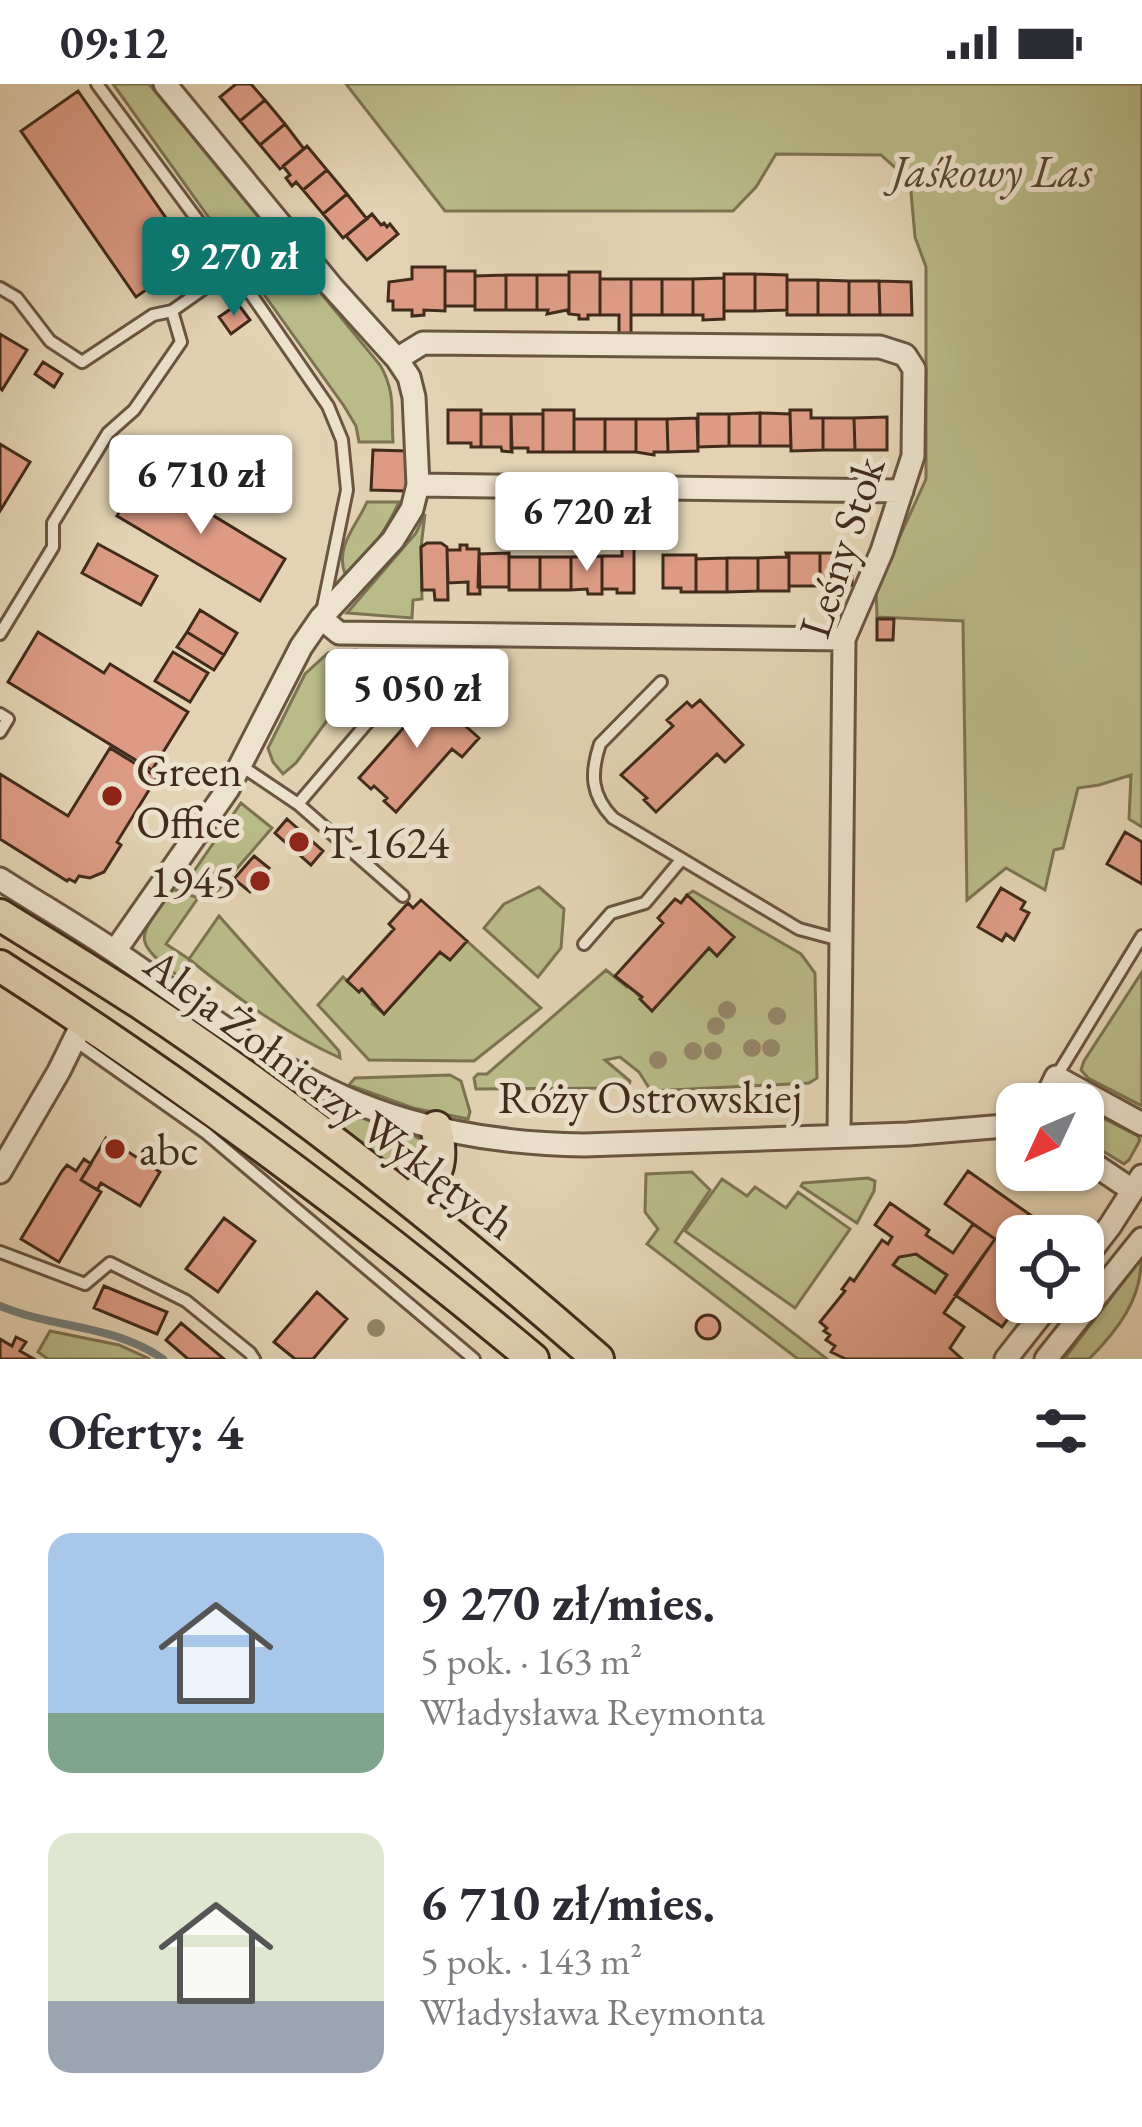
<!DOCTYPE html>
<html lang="pl">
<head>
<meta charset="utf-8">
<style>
  :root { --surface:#fff; --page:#f7f7f7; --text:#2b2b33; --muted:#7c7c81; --accent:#0f766e }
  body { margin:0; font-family:"EB Garamond",serif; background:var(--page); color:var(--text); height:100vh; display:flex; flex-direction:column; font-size:45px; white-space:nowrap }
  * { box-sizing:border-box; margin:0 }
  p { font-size:39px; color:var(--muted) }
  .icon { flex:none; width:66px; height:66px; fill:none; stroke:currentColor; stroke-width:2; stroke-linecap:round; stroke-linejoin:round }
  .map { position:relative; height:1275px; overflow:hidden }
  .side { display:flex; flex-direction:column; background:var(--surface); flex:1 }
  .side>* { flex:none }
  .needle { width:78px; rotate:226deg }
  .tools { position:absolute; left:996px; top:999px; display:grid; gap:24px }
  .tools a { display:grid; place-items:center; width:108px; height:108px; border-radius:24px; background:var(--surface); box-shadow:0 3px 9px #0004; font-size:60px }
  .price { position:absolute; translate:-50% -102px; padding:0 27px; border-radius:12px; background:#fff; color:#222; font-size:39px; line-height:78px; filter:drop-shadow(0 3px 6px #0008) }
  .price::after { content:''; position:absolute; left:50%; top:72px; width:36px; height:27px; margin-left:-18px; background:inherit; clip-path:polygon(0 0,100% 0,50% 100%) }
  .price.on { background:var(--accent); color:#fff }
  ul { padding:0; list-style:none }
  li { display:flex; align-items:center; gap:36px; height:300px; padding:0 48px }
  li span { display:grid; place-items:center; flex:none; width:336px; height:240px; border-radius:24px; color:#555 }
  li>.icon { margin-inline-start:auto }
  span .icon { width:144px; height:144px; fill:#fffc; stroke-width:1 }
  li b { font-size:51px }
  h2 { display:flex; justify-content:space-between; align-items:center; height:144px; padding:0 48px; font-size:51px }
  .status { display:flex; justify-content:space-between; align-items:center; height:84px; padding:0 60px; background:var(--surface); direction:ltr }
  .status svg { height:33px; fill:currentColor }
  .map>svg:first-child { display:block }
  .green { fill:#b9bb89; stroke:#7d7352; stroke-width:3 }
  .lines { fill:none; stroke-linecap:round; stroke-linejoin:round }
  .stream { stroke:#767e7a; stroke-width:8 }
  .building { fill:#dd9b85; stroke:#412b1b; stroke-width:3; fill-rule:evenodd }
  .service-casing { stroke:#6a5541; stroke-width:16 }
  .minor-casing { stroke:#6a5541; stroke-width:27 }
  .primary-casing { stroke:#412b1b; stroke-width:36 }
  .service { stroke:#ede2ce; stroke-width:10 }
  .minor { stroke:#ede2ce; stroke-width:21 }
  .primary { stroke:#e3d3b4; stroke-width:30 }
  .tree { fill:#97876c }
  .poi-dot { fill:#8f2418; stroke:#ede2ce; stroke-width:4.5 }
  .labels { text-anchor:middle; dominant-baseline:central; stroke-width:10; stroke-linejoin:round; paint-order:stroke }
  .park-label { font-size:45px; font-style:italic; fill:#594831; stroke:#ede2ce }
  .street-label { font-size:45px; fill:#412b1b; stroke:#ede2ce }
  .poi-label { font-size:45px; fill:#412b1b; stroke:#ede2ce; text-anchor:start }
</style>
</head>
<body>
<div class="status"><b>09:12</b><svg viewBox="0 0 49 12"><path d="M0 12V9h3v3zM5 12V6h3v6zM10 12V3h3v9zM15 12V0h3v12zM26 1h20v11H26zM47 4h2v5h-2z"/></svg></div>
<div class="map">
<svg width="1142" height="1275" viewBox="0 0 1142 1275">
  <rect width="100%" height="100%" fill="#e3d3b4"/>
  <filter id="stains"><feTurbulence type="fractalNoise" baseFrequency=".00167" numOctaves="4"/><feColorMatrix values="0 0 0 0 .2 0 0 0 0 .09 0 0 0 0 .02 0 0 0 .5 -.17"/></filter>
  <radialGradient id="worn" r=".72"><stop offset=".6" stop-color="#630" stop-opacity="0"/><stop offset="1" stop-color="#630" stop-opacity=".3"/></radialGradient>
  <path class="green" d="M113,0H149L380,281C396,308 391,327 393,358H359L356,342L344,322Z
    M346,0H1142V743L1129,735L1131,691L1099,701L1078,704L1063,764L1054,766L1045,806L1006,784L967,816L963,537L877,533L876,505L926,395V183L915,153L910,97L881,71L776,70L756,103L733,127H445Z
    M367,418H399C386,447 370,470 345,490C335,462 356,443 367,418Z
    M425,430L421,463L422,515L413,516L412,534L347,529L416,449Z
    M356,566L366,574L361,590L296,679L283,690L273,678L268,664L305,590L328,569Z
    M241,719L272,744L214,811L191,798L190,793Z
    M539,803L564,825L561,864L538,893L484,844L504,820Z
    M173,805L198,814L166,860L189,875L219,832L339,967L340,974C285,949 237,914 190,876L178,892C127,853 141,853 173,805Z
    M693,807L801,870L815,889L817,994L809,999L651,1007L639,988L620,973L605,976L630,997L628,1004L476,1005L474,994L478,990H487L606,886L627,903L630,902L652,926L709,864L717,871L734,853L687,811Z
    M467,857L541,924L474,977L369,976L318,921L343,893L359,908L362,905L374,917L372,920L384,930L440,868Z
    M1142,888V1022L1088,994L1081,986L1084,977Z
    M268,988L325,1017L415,1052L423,1057L428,1069L421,1086L403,1090L394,1086L266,991Z
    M450,991L461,997L470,1028L468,1035L413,1024L349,1001L355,994Z
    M1083,1024L1138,1052L1140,1056L1129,1076L1124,1080L1083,1055Z
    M692,1088L710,1106L675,1158L827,1275H798L647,1160L658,1145L645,1128L646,1090Z
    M868,1094L875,1097L874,1107L857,1139L801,1102L803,1099Z
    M722,1095L747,1112L755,1103L786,1124L798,1108L850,1145L795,1224L685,1147Z
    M916,1170L947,1191L935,1209L893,1181L899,1173Z
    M1141,1175C1142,1215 1117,1247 1089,1275H1064Z
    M50,1247L119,1261L150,1275H48L38,1268Z"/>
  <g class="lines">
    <path class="stream" d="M0,1222C55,1245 113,1240 163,1275"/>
  </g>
  <path class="building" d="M236,0H251L265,16L240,37L220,13Z
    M78,7L193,173L136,213L21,47Z
    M265,16L285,40L260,61L240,37Z
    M285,40L304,65L280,85L260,61Z
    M307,62L327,86L303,106L296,98L292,102L286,94L290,91L283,82Z
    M327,86L347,110L323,130L303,106Z
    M347,110L367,135L343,154L323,130Z
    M372,130L381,141L384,139L387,143L390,140L398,150L367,176L346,152Z
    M412,183H445V227L424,226V231L412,232V226H393V217H388L389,198L412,195Z
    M445,187H475V222H445Z
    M569,188H600V231H588V235H579V231L569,230Z
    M724,190H755V227H724Z
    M755,190L787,191V226L755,227Z
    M506,191H537V226H506Z
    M506,191V226H475V192Z
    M537,191H569V230L567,226L547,230L548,226H537Z
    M724,194V235L703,236V231H693V195Z
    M600,195H631V250H619V231H600Z
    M631,195H662V231H631Z
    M662,195H693V231H662Z
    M787,196H818V231H787Z
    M818,196L849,197V231H818Z
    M849,197H879L880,231H849Z
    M879,197L911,198L912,231H880Z
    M238,220L250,236L231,250L219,233Z
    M0,250L27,266L2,306L0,304Z
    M43,278L62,290L54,303L35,290Z
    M448,326H481V363H471V359H448Z
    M543,326H574V368H543Z
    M790,326H811V334H823V366L791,367Z
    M760,329L790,330L791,362H760Z
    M760,329V362H729V330Z
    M481,330H511L512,368L502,367L501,363H481Z
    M511,330H543V368H528V364H511Z
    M698,330H729V362L698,363Z
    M887,333V366H855L854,334Z
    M697,334L698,367L668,368L667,335Z
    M823,334H854L855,366H823Z
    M574,335H605V368H574Z
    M605,335H636V368H605Z
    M636,335H667L668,368H654V371L636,368Z
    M0,360L30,378L0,427Z
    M373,366L407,367L406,407L371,406Z
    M143,389L285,475L260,517L117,432Z
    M427,459H441L447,463L448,516H435L434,506H422L421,463Z
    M98,460L157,492L141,521L82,489Z
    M460,461H467V465H479L480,510H468V498L448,499L447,466H460Z
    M622,462H634V509H617V505H602V472H622Z
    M509,469V503H478L479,470Z
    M786,469H789V507H758V474L787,473Z
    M789,469H820V502H789Z
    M820,469H852V501L820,502Z
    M663,471H696V508H681V504H663Z
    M602,472V510H588L587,505L571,506V473Z
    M509,473H540V506H509Z
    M540,473H571V506H540Z
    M727,474V508H696V475Z
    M727,474H758V507L727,508Z
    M200,526L237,549L224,571L187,548Z
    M877,535H894L893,556H877Z
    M38,548L104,589L110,580L188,628L152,686L8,598Z
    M187,548L224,571L214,586L177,563Z
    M173,568L208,589L190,618L155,597Z
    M432,612L479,654L462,673L452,665L396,728L384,717L387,714L374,702L371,705L359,694L406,641L400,636L419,615L425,619Z
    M700,616L743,661L725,678L717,670L656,728L644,716L647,714L621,691L673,642L667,636L687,618L692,623Z
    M110,664L157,693L117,758L121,761L104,788L90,794L79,792L75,798L69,795L67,797L0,755V690L68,732Z
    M287,735L323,767L311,781L275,749Z
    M1125,748L1142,758V800L1107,780Z
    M254,772L269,784L250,808L234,795Z
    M1001,804L1025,818L1021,825L1029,829L1014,856L1006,850L1002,857L978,843Z
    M687,811L734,853L717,872L709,864L652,927L640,915L642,913L615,892L663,839L658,834L675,815L681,819Z
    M421,816L467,857L450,876L440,868L384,930L362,905L359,908L347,897L394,845L389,840L408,819L413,824Z
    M106,1054L160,1088L140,1122L101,1099L97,1106L81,1096Z
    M84,1075L91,1080L81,1096L101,1108L59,1178L21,1155L62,1087L67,1081L76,1087Z
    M968,1087L1060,1152H1017V1218H1020L1002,1243L955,1211L995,1155L945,1120Z
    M890,1119L929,1146L926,1151L953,1169L973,1140L995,1155L944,1229L964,1243L950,1264L962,1275H846L831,1268L835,1262L826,1256L830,1251L824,1247L827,1244L820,1238L845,1207L842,1205L850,1194L854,1197L882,1156L888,1160L892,1153L875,1141ZM916,1170L947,1191L935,1209L893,1181L899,1173Z
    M224,1134L255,1157L218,1208L186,1185Z
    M104,1202L167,1228L157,1250L94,1224Z
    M317,1208L347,1235L313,1275H295L274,1258Z
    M696 1243a12 12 0 1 1 24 0a12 12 0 1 1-24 0Z
    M181,1239L224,1275H188L166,1256Z
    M16,1253L26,1258L20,1267L34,1275H0V1255L12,1262Z"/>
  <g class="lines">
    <defs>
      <path id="service" d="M97,0L233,184L328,322L342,356L347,406L322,528
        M0,204L17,214L50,257L82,278L153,231L172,227L181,258L134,326L108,349L53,439V463L0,550
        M172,227L233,184
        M661,598L600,660C590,690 591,711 613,734L799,845L840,856
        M0,630L8,635L0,648
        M240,681L298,720L403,812
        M298,720L396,605
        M584,860L611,829L645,819L681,776
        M74,956L206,1049L474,1275
        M1056,993L1142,852
        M0,1168L85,1200L110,1179L186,1217L250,1269L254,1275"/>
      <path id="minor" d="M397,275L423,259L880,263L905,271L914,285L913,372L882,467L844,555L839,1052
        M418,401L902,407
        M321,534L339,549L844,555
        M0,795C39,820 79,843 117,869C209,931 295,1004 403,1035C462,1053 523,1060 584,1061L908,1050L1017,1041
        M115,867L228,705L301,563L321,534L393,456L412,425L418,401L414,313L409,293L397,275L332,203L165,0
        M1043,1020L1056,993L1142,1040
        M1083,1073L1132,1106
        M0,1088L59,987L84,936
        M1083,1177L1110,1142L1142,1092
        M1006,1275L1051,1218
        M1046,1275L1142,1155"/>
      <path id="primary" d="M0,831C47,860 94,889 140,919C301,1026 453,1148 598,1275
        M0,882C187,1002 363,1133 533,1275
        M408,1114C440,1096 444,1077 436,1043"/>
    </defs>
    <use href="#service" class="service-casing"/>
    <use href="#minor" class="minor-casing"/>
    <use href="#primary" class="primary-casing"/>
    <use href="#service" class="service"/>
    <use href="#minor" class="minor"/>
    <use href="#primary" class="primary"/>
  </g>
  <g class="tree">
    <circle cx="727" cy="926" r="9"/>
    <circle cx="777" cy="932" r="9"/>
    <circle cx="716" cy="942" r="9"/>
    <circle cx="752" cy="964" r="9"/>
    <circle cx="771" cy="964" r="9"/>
    <circle cx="693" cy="967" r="9"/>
    <circle cx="713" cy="967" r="9"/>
    <circle cx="658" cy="976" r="9"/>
    <circle cx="376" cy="1244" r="9"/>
  </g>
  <g class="poi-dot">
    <circle cx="112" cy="712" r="12"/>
    <circle cx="299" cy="758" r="12"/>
    <circle cx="260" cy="797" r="12"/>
    <circle cx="115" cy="1065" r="12"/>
  </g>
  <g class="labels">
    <g class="park-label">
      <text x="992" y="87">Jaśkowy Las</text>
    </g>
    <g class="street-label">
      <text transform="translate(841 463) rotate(-72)">Leśny Stok</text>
      <text transform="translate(331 1009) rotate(37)">Aleja Żołnierzy Wyklętych</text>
      <text x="650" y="1013">Róży Ostrowskiej</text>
    </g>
    <g class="poi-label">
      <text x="136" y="686">Green<tspan x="136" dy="52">Office</tspan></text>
      <text x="323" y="758">T-1624</text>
      <text x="236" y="797" text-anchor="end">1945</text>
      <text x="139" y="1065">abc</text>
    </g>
  </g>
  <rect width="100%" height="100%" filter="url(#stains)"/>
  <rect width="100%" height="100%" fill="url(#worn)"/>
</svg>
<div class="tools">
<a><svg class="needle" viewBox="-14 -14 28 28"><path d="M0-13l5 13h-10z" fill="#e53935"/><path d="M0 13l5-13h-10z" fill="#7c7c81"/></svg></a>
<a><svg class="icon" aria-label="locate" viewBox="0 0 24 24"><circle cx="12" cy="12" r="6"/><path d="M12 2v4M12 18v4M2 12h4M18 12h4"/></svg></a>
</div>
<b class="price on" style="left:234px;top:235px">9 270 zł</b>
<b class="price" style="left:201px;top:453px">6 710 zł</b>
<b class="price" style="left:587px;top:490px">6 720 zł</b>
<b class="price" style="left:417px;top:667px">5 050 zł</b>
</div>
<section class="side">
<h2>Oferty: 4<svg class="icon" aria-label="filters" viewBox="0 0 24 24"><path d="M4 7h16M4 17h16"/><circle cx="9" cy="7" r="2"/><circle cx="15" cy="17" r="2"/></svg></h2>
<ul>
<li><span style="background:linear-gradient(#a9c7e8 75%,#7fa58c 0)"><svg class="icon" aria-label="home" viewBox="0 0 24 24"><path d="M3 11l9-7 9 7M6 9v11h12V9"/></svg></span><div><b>9 270 zł/mies.</b><p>5 pok. · 163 m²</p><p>Władysława Reymonta</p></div></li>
<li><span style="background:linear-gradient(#dfe7d0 70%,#9aa5b1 0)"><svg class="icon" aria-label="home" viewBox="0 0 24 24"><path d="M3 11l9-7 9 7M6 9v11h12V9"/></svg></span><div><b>6 710 zł/mies.</b><p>5 pok. · 143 m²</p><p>Władysława Reymonta</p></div></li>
</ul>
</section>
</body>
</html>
